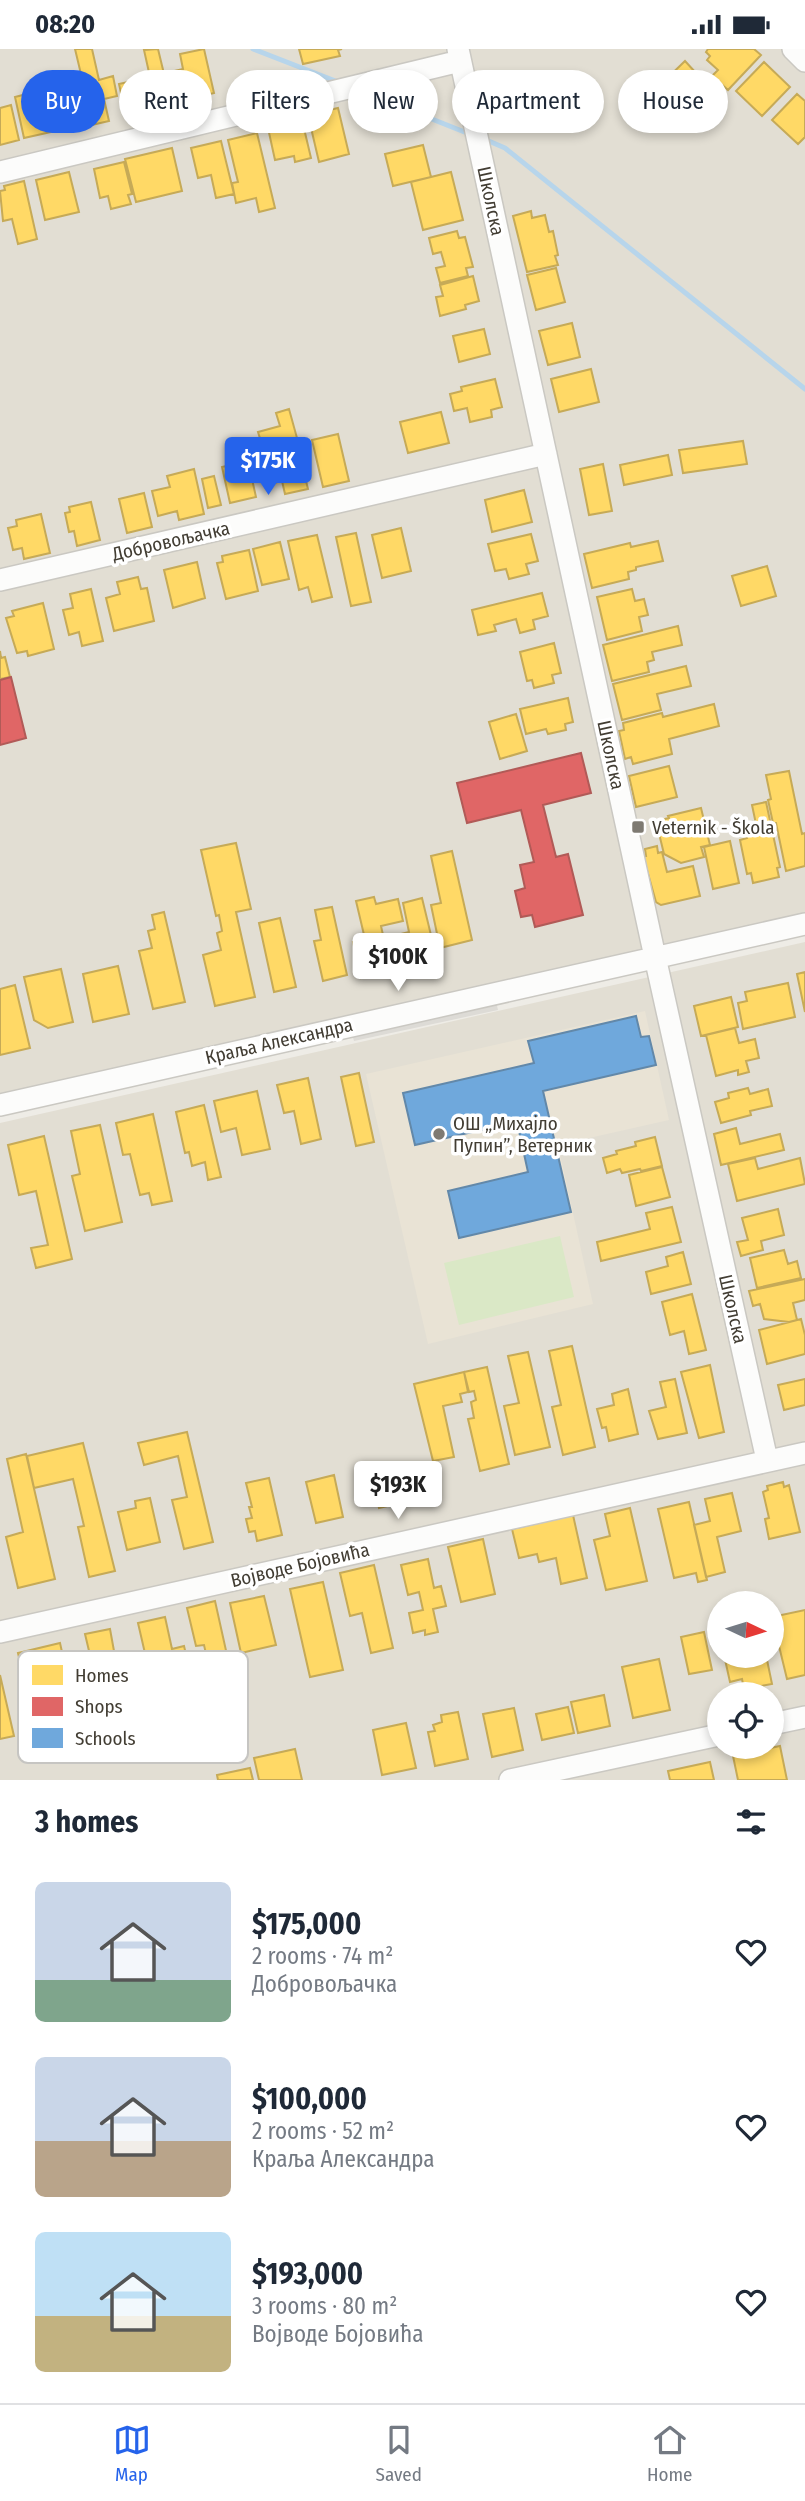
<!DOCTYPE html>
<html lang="en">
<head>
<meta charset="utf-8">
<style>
  :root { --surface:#fff; --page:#f2f2f3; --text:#1f2937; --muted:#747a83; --line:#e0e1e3; --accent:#2563eb }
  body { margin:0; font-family:"Fira Sans Condensed",sans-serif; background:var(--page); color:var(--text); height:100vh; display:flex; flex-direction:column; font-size:26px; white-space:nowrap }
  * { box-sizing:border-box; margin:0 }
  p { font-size:23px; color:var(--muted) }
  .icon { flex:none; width:38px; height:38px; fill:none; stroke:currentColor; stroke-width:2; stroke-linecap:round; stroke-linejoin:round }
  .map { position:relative; height:1731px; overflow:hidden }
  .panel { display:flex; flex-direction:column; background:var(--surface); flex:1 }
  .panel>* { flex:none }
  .guide { position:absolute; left:21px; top:21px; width:763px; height:63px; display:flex; gap:14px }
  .needle { width:46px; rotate:94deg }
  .fabs { position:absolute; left:707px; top:1542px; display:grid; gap:14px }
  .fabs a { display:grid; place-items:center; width:77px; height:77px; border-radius:50%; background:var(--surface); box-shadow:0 4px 10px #0003; font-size:35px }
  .price { position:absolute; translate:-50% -60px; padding:0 16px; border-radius:7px; background:#fff; color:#222; font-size:23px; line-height:46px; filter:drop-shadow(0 2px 4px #0008) }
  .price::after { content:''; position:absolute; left:50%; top:42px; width:21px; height:16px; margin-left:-10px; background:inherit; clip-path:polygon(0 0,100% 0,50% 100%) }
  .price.active { background:var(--accent); color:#fff }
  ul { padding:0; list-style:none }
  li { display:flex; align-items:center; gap:21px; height:175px; padding:0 35px }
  li span { display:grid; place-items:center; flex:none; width:196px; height:140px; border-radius:10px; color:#555 }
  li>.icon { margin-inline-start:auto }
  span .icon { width:84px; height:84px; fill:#fffc; stroke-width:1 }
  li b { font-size:30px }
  h2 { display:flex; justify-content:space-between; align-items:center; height:84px; padding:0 35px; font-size:30px }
  .chip { padding:0 24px; border-radius:32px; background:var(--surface); box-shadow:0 4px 10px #0003; font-size:24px; line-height:63px }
  .chip.active { background:var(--accent); color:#fff }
  .status { display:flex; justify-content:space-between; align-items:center; height:49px; padding:0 35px; background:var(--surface); direction:ltr }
  .status svg { height:19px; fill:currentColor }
  .tab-bar { display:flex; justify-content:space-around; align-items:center; height:98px; border-top:2px solid var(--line); background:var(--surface); font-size:19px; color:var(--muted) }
  .tab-bar a { display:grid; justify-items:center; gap:4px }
  .tab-bar .active { color:var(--accent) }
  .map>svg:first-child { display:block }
  .residential { fill:#e2ded3; fill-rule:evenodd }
  .education { fill:#e9e3d5 }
  .green { fill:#dae8c6 }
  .parking { fill:#dddbd6 }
  .homes { fill:#ffd966; stroke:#c6aa57; stroke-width:2 }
  .shops { fill:#e06666; stroke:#b15a57; stroke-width:2 }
  .schools { fill:#6fa8dc; stroke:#6288a9; stroke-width:2 }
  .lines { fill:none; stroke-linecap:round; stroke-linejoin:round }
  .stream { stroke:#b7d5eb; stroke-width:5 }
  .street-casing { stroke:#cac8c2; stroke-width:24 }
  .street { stroke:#fcfcfb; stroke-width:21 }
  .poi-dot { fill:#7e7a72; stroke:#fff; stroke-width:2.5 }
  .labels { text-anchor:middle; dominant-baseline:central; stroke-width:7; stroke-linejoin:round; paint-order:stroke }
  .street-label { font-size:19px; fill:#423d33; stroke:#fff }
  .poi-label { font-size:19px; fill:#423d33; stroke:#fff; text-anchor:start }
  .key { fill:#fff; stroke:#c6c5c2; stroke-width:2 }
  .key-label { font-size:19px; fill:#423d33 }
</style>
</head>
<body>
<div class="status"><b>08:20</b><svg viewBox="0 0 49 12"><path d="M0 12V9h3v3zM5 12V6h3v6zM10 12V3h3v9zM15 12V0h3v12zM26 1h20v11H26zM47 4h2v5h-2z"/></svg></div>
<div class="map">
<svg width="805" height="1731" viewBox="0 0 805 1731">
  <rect width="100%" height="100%" fill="#eeece6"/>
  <path class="residential" d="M0,0H805V866L0,1046Z
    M805,893V1731H0V1074ZM719,1554H772V1606H719ZM719,1645H772V1698H719Z"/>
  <path class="education" d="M645,962L669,1071L558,1096L593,1255L428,1295L366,1025Z"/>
  <path class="green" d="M560,1187L574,1248L459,1276L444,1214Z"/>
  <path class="parking" d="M494,944L498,961L354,992L349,976Z"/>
  <path class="homes" d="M75,0H92L99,31L113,27L117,47L104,50L109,72L83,78L76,49L86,46Z
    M158,0L172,58L157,61L155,55L125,62L119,35L150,28L144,1Z
    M204,0L214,44L177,53L170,23L183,20L180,5Z
    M299,0H342L338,1L340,7L303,15Z
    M708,0H754L761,6L728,41L712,27L718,21L707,11L710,7L706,3Z
    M685,12L696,24L663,56L652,44Z
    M764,13L790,38L762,67L736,42Z
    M50,39L60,81L24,89L15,48Z
    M797,45L805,52V88L798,95L772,71Z
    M11,56L19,91L0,96V59Z
    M338,59L349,105L319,113L308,66Z
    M302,71L311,109L295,113L294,107L275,111L268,79Z
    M257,84L275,159L259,163L256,149L236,154L232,134L238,133L228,91Z
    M221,92L234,145L216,149L211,126L198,129L191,99Z
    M423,96L431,128L393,137L385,105Z
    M172,99L182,142L136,153L125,110Z
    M124,113L132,145L128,146L131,155L111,160L108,147L100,149L94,120Z
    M69,123L79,163L45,171L36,131Z
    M451,123L463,171L423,181L411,133Z
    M24,132L37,190L18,195L12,170L3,172L0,142L5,141L4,137Z
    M531,162L532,169L545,166L549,183L553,182L558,206L555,207L558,216L527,223L513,167Z
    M457,182L459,189L465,188L473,218L466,219L468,227L440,234L436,219L445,217L441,203L433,205L429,189Z
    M556,219L565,253L536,261L527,226Z
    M473,227L479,252L465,256L466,260L440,267L436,248L443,247L440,236Z
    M572,274L580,308L548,316L539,282Z
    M484,280L490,305L459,313L453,287Z
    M591,320L599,353L559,363L551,330Z
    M495,330L502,358L491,361L492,368L470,373L467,359L454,362L450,345L462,342L461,338Z
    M289,360L297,389L263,399L258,383L280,377L276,364Z
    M441,363L449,394L408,404L400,373Z
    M338,385L349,432L323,438L312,391Z
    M743,392L747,415L683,424L679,401Z
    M299,404L308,440L285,445L282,432L273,434L269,415L279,412V409Z
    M668,406L672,426L624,436L620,416Z
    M248,412L256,448L230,454L222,418Z
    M603,415L612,462L589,466L580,420Z
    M194,420L204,465L179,471L177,462L158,467L152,442L170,438L167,427Z
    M214,427L221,456L208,459L202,430Z
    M524,441L532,473L492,483L485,451Z
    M144,444L152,478L127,484L119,450Z
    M91,453L100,491L77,497L74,482L69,483L65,464L70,463L69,458Z
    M41,465L50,504L24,510L22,499L13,501L8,479L17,477L16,471Z
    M401,479L411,522L382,529L372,486Z
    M356,484L371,553L351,557L336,488Z
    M531,485L538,512L526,515L529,525L509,530L506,520L495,522L488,495Z
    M317,486L332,548L312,553L308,538L299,541L288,492Z
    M658,492L663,512L636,518V521L628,523L629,530L592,539L584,505L630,494L631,498Z
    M280,493L289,530L262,536L253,500Z
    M249,501L258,542L226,550L217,514L223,513L222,507Z
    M197,513L205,549L173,559L164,521Z
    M767,517L776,547L741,557L732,527Z
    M138,528L141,540L147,539L154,572L114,582L106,549L120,545L117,533Z
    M91,540L103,592L82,597L79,583L69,586L63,561L73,559L70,545Z
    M632,540L635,552L644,550L648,566L639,568L642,582L607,591L597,548Z
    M542,544L548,567L533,571L535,580L520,584L516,570L494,576L496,582L478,586L472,561Z
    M43,554L54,600L28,607L27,602L17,604L6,569L14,567L12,562Z
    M678,577L682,596L652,603L654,611L647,613L649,623L612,632L603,596Z
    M554,594L561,624L552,626L554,634L534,639L532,631L527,632L520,603Z
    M0,602L1,609L5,608L10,628L0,630Z
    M686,617L691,637L657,645L661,661L622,671L613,635Z
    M568,649L573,673L565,675L566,681L548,685L546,680L526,685L520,660Z
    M714,655L719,677L669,690L672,705L633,715L631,708L625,710L619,682L624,681L623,674L662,664L663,668Z
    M516,665L527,702L500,710L489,673Z
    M669,717L677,748L636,758L629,727Z
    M789,722L802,785L805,784V817L786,822L776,774H773L768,751L771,750L766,726Z
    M766,753L780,818L777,819L779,828L753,834L751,824L747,825L740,791L747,789L744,778L756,775L752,756Z
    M701,759L710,796L701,798L704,808L681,814L664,805L656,772L669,769L668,767Z
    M730,792L739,834L713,840L704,798Z
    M236,794L251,860L236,863L255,948L215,957L203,906L221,901L217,884L222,882L219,866L216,867L201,801Z
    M657,797L658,804L662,803L667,823L693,817L700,847L661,856L656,853L643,807H646L645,800Z
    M452,802L472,891L440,899L431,856L441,854L431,807Z
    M374,848L376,855L398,850L403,872L381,877L391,922L361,929L353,893L365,890L356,852Z
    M422,849L437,911L404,919L397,886L409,883L403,854Z
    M332,858L347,926L323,932L314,892L321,891L315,861Z
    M164,863L185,953L153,960L139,902L152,899L148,882L155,880L152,866Z
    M280,869L296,938L274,943L259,874Z
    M118,917L129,965L93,973L83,925Z
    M61,920L73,973L48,979L34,971L24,928Z
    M805,923V963L797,925Z
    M788,934L795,968L743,980L738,954L747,952L745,943Z
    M15,936L30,999L0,1006V940Z
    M731,948L738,978L701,987L694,957Z
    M735,979L739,994L755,990L759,1009L746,1012L749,1023L738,1026V1021L716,1027L706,986Z
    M359,1024L374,1093L356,1097L341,1028Z
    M308,1029L321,1090L301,1095L294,1062L284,1064L277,1036Z
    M748,1039L750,1045L768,1040L772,1057L750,1062L751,1066L721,1074L715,1053L729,1049L728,1044Z
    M257,1042L270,1100L242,1106L236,1079L221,1083L214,1052Z
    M204,1056L221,1128L208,1131L205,1113L192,1117L189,1103L185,1104L176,1063Z
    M153,1065L172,1152L152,1156L149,1144L140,1146L130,1105L123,1106L116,1074Z
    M100,1076L122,1173L85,1182L72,1127L80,1125L71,1082Z
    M736,1079L740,1095L780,1085L784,1101L721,1116L714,1085Z
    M44,1087L72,1210L36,1219L31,1199L48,1196L36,1142L19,1146L8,1096Z
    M655,1088L662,1117L641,1122L640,1120L622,1124L620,1120L607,1124L603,1109L617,1105L616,1102L636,1097L635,1093Z
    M755,1109L758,1120L800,1109L805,1135L737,1152L728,1115Z
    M662,1118L670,1148L636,1157L629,1126Z
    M672,1158L681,1193L601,1212L597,1193L650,1180L646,1164Z
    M778,1160L784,1186L761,1192L763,1201L741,1207L737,1193L748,1191L742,1169Z
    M784,1201L788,1215L797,1212L801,1229L757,1239L750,1209Z
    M683,1203L691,1235L651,1245L646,1223L668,1217L666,1208Z
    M805,1230V1251L793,1254L797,1271L789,1273L764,1270L760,1255L753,1257L749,1242Z
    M692,1245L706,1301L689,1305L684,1282L670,1286L662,1253Z
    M801,1270L805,1286V1305L767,1315L759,1281Z
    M572,1297L595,1398L563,1406L552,1358L561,1356L549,1302Z
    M528,1303L550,1398L515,1406L504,1357L519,1354L508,1307Z
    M710,1316L724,1383L699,1389L681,1323Z
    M487,1318L509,1415L480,1422L468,1370L474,1369L471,1353L476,1351L474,1342L469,1343L464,1323Z
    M464,1323L468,1343L460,1345L462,1353L443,1357L454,1408L433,1412L414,1335Z
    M675,1330L687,1384L658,1390L649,1362L666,1358L660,1333Z
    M805,1330V1356L784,1361L778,1336Z
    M628,1340L638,1385L609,1392L606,1378L602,1379L597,1360L614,1356L612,1345Z
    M187,1383L213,1493L184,1500L172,1451L187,1448L178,1407L144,1416L138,1394Z
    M83,1394L115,1522L89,1528L78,1478L84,1477L73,1430L34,1439L27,1407Z
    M26,1405L55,1530L18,1539L6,1488L23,1483L7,1410Z
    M397,1420L404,1453L379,1459L372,1426Z
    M334,1426L343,1468L316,1474L306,1433Z
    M269,1429L282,1486L257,1492L255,1482L249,1483L246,1470L252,1469L249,1458H252L246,1434Z
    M783,1433L784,1438L789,1436L800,1483L769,1490L765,1470L769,1469L763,1443L768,1441L767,1437Z
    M732,1444L741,1482L717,1488L725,1523L706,1528L694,1476L710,1472L705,1450Z
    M150,1449L160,1493L127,1501L118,1463L136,1459L135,1452Z
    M689,1453L707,1531L698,1533L696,1524L674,1529L658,1460Z
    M630,1459L647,1532L606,1541L594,1491L610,1487L605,1465Z
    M573,1466L587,1529L561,1535L556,1509L539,1513L537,1505L519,1509L512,1480Z
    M483,1490L495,1545L461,1553L448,1498Z
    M428,1510L434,1539L441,1537L446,1557L433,1560L438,1583L425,1586V1581L413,1584L409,1564L423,1561L419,1543L408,1546L401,1516Z
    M374,1516L393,1599L371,1604L362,1564L350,1567L340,1524Z
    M323,1533L343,1621L310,1628L290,1540Z
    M264,1547L276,1596L241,1604L230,1554Z
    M215,1552L239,1660L236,1661L242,1688L171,1704L165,1678L220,1665L204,1596L196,1597L187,1559Z
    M805,1561V1626L787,1630L772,1568Z
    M165,1568L172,1600L184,1597L193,1635L185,1636L189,1652L183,1654L188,1673L162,1679L158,1661L149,1663L142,1630L158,1626L155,1611L147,1613L138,1574Z
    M110,1580L120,1635L101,1639L97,1622L94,1623L85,1585Z
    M704,1583L712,1621L689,1625L681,1588Z
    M60,1594L77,1670L50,1676L45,1654L54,1652L48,1629L25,1634L18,1604Z
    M724,1606H766L772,1635L744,1640L742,1630L730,1633Z
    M659,1610L670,1661L633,1669L622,1618Z
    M0,1626L14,1687L0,1690Z
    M604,1646L610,1677L578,1684L571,1653Z
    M568,1658L574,1684L542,1691L536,1665Z
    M514,1659L523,1701L492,1708L483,1665Z
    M458,1663L468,1710L435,1717L428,1683L435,1682L433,1676L442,1673L441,1666Z
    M406,1674L416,1719L382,1726L373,1681Z
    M780,1697L787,1731H738L733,1707Z
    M295,1700L302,1731H259L254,1709Z
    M710,1713L714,1731H670L668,1722Z
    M250,1719L253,1731H218L217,1726Z"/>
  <path class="shops" d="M11,628L26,689L0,696V631Z
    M581,704L591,744L543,756L556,808L568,805L583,866L535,878L532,866L521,868L515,842L525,839L520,816L534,813L521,761L467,774L457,734Z"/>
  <path class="schools" d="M636,967L641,988L649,987L656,1016L543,1042L571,1163L459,1189L448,1142L528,1123L517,1073L415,1096L403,1044L534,1014L528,992Z"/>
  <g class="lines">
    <path class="stream" d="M253,0L338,33
      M364,43L472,86
      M484,90L505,99L805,340"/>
    <defs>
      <path id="street" d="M458,0L655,908L767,1411
        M793,0L805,12
        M0,123L460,12
        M0,531L546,405
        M0,1056L805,875
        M0,1583L805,1404
        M772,1675L805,1668
        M510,1731L719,1686"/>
    </defs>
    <use href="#street" class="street-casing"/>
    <use href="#street" class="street"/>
  </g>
  <g class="poi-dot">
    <rect x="631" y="771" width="14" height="14" rx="3.5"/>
    <circle cx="439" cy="1085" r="7"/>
  </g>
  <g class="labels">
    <g class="street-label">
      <text transform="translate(491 152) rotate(78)">Школска</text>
      <text transform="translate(171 492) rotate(-13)">Добровољачка</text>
      <text transform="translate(611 706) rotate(78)">Школска</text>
      <text transform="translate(279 992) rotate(-13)">Краља Александра</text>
      <text transform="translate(733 1260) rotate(77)">Школска</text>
      <text transform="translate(300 1516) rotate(-13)">Војводе Бојовића</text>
    </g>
    <g class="poi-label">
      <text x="652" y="778">Veternik - Škola</text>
      <text x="453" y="1074">ОШ „Михајло<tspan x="453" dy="22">Пупин”, Ветерник</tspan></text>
    </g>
  </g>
  <rect x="18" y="1602" width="230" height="112" rx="10" class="key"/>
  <rect x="32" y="1616" width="31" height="20" fill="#ffd966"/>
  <rect x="32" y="1648" width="31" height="19" fill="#e06666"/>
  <rect x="32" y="1679" width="31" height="20" fill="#6fa8dc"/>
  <g class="key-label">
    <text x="75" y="1633">Homes</text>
    <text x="75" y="1664">Shops</text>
    <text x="75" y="1696">Schools</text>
  </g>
</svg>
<div class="fabs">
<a><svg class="needle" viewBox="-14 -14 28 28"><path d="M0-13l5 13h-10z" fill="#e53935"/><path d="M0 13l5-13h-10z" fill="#747a83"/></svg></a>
<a><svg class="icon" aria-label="locate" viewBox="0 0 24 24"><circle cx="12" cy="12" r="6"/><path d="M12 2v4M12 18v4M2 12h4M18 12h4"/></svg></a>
</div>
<b class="price active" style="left:268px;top:448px">$175K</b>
<b class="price" style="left:398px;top:944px">$100K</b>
<b class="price" style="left:398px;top:1472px">$193K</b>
<div class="guide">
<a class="chip active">Buy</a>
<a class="chip">Rent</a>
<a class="chip">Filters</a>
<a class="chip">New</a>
<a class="chip">Apartment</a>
<a class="chip">House</a>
</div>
</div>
<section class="panel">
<h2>3 homes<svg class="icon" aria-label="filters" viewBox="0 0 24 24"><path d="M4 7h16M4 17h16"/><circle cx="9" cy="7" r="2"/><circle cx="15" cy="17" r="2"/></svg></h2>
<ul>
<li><span style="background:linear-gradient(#c9d6e8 70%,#7fa58c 0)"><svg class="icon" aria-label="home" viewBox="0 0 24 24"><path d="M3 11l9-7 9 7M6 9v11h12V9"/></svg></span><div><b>$175,000</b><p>2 rooms · 74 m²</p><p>Добровољачка</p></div><svg class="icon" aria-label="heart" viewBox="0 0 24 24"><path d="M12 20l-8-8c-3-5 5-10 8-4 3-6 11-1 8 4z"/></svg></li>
<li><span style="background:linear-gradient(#c9d6e8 60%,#b9a48a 0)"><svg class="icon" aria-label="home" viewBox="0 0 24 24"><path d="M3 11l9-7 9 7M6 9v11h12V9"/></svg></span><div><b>$100,000</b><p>2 rooms · 52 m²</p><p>Краља Александра</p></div><svg class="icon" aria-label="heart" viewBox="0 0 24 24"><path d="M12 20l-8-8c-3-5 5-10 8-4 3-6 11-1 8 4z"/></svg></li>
<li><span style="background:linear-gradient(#bfe0f5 60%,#c2b280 0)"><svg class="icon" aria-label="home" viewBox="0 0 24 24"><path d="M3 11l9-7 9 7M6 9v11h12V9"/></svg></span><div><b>$193,000</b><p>3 rooms · 80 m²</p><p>Војводе Бојовића</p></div><svg class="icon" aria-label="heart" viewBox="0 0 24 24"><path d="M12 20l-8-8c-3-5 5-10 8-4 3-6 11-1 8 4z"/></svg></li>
</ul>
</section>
<nav class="tab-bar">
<a class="active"><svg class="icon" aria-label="map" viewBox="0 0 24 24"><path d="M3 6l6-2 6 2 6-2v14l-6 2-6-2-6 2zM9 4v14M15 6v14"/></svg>Map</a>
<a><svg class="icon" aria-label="saved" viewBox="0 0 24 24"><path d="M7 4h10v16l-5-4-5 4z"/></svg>Saved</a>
<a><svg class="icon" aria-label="home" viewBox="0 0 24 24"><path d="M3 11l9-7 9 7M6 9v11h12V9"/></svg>Home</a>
</nav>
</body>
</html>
